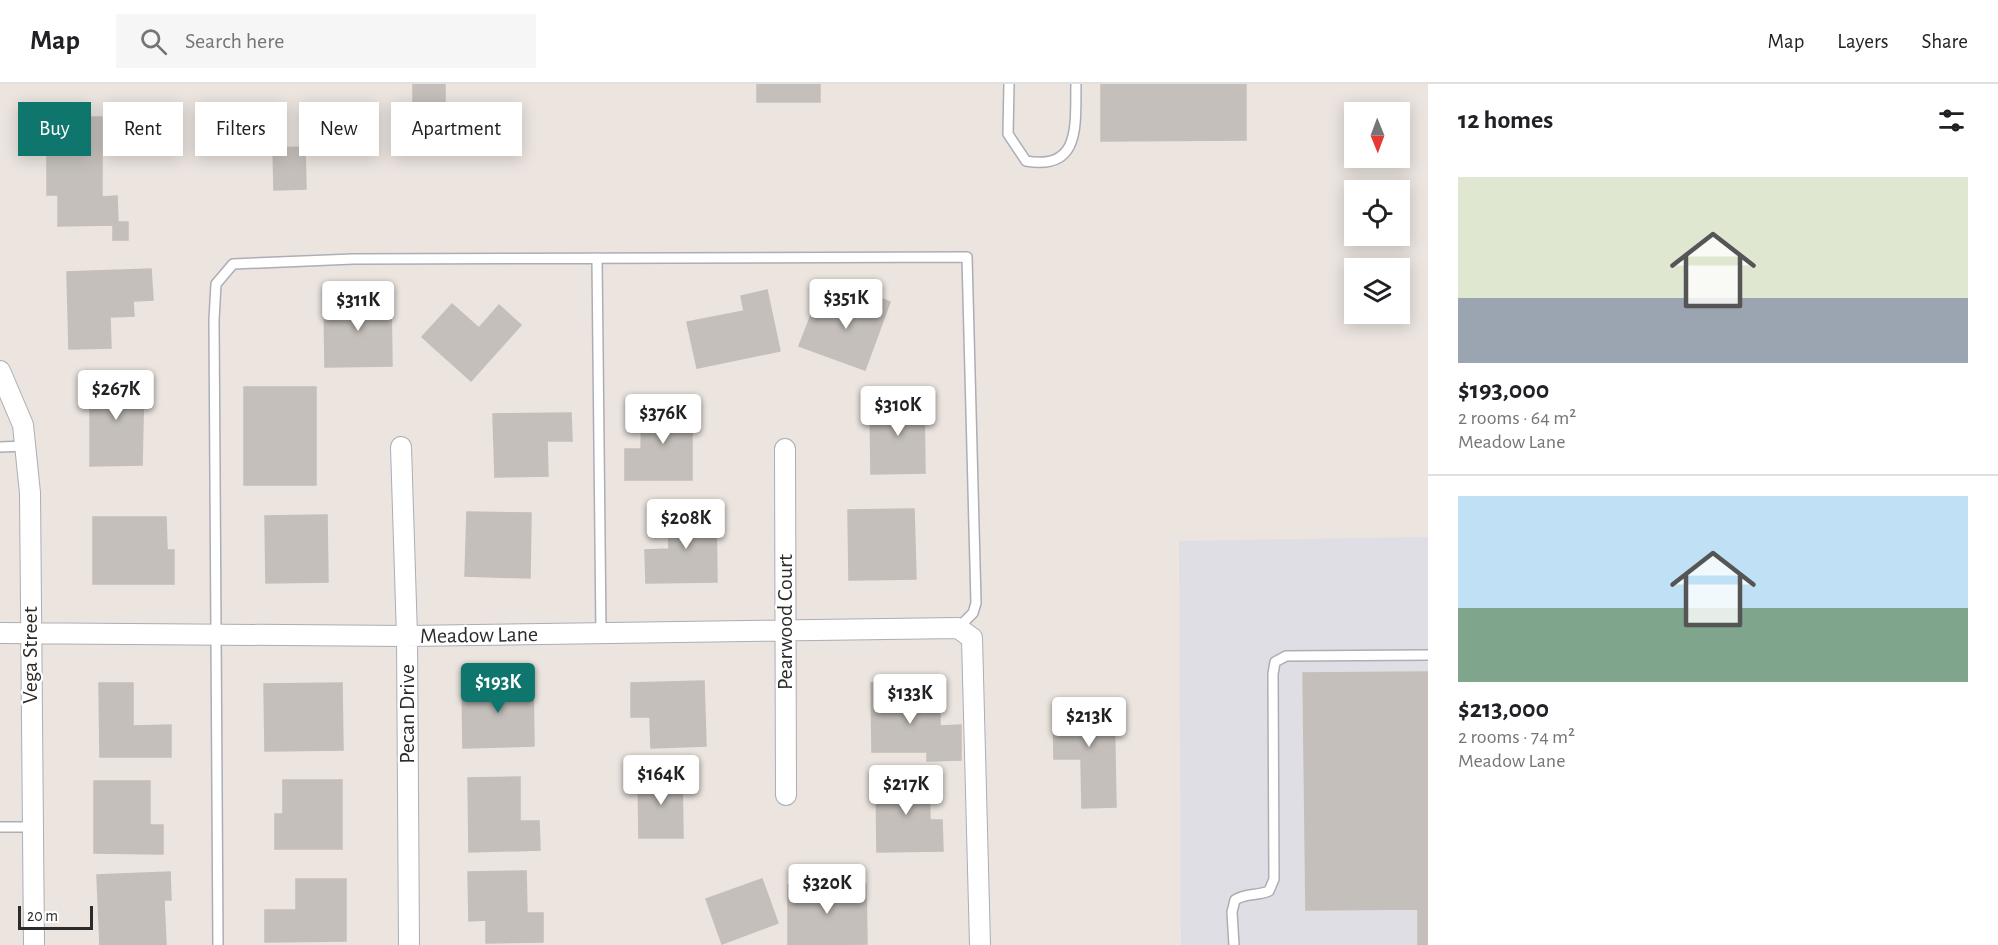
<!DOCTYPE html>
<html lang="en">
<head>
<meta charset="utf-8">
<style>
  :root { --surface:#fff; --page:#f6f6f6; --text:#202124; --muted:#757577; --line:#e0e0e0; --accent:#0f766e }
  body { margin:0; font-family:"Alegreya Sans",sans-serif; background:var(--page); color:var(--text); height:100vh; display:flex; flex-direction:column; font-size:22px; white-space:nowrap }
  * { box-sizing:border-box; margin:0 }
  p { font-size:20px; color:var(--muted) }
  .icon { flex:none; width:33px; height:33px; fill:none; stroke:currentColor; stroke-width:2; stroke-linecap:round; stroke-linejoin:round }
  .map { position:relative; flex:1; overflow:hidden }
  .side { display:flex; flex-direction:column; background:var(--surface); width:570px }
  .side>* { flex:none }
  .hud { position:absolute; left:18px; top:18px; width:570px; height:54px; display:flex; gap:12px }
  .needle { width:39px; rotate:179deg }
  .fabs { position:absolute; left:1344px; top:18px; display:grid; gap:12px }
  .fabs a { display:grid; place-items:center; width:66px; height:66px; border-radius:0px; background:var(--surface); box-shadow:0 3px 15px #0003; font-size:30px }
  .scale { position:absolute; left:18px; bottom:15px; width:75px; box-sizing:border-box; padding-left:6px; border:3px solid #2b2b2b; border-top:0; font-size:16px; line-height:21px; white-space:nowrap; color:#2b2b2b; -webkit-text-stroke:4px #fff; paint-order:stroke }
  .price { position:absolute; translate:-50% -51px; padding:0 14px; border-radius:6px; background:#fff; color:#222; font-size:20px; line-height:39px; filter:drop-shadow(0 2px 3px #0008) }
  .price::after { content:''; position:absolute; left:50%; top:36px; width:18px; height:14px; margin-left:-9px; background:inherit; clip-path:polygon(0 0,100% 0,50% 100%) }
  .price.on { background:var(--accent); color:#fff }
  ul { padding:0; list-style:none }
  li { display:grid; align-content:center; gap:12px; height:318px; padding:0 30px }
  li+li { border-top:2px solid var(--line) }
  li span { display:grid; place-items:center; height:186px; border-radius:0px; color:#555 }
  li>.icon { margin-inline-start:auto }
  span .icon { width:108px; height:108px; fill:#fffc; stroke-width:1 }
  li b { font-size:26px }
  h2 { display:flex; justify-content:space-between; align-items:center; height:72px; padding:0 30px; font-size:26px }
  .tag { padding:0 21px; border-radius:0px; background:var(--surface); box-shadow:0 3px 15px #0003; font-size:21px; line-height:54px }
  .tag.on { background:var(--accent); color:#fff }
  header { display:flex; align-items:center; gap:36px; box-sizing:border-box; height:84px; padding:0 30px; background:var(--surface); border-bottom:2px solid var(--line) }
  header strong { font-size:28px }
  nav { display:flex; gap:33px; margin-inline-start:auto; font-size:21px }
  .search { width:420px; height:54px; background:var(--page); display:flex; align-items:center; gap:15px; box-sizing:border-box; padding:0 21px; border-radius:0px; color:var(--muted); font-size:22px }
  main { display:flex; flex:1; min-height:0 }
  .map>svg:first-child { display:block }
  .industrial { fill:#dfdee4 }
  .building { fill:#c4bfba; stroke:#c6bfb8; stroke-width:1.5 }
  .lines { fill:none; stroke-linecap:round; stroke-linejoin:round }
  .service-casing { stroke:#abaeb5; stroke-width:12 }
  .minor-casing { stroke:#abaeb5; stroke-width:22 }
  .service { stroke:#fff; stroke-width:9 }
  .minor { stroke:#fff; stroke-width:20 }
  .labels { text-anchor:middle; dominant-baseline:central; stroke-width:4.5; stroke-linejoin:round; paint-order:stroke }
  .street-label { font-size:22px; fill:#2b2b2b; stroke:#fff }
</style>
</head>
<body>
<header>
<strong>Map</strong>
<div class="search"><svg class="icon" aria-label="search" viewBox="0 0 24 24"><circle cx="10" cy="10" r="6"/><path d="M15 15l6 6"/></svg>Search here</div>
<nav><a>Map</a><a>Layers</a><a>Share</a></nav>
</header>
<main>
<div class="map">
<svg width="1428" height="861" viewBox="0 0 1428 861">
  <rect width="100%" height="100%" fill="#ebe4df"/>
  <path class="industrial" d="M1428,453V861H1181L1179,457Z"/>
  <path class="building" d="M413,0H445V20L413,21Z
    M757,0H820V18H757Z
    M1101,0H1246V56L1101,57Z
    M47,33H102V113L117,112L118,138H128V156H113V141L58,142V111H47Z
    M305,63L306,105L274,106L273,64Z
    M151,185L153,216L133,217L134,232L110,233L111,264L69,265L67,188Z
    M767,206L780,267L697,284L687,238L744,227L741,212Z
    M864,208L890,218L865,286L799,262L818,213L857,227Z
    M391,213L392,282L325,283L324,214Z
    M452,220L479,244L499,221L521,241L471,297L422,253Z
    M90,294H144L142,381L90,382Z
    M244,303H316V401H244Z
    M924,316L925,389L871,390L870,317Z
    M642,320H692V396H625V365H641Z
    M571,329L572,357H547L548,392L495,393L493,330Z
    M716,425L717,498L646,499L645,466L669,465L668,426Z
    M914,425L916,495L849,496L848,426Z
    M467,428L531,429L530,494L465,492Z
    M327,431L328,498L266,499L265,432Z
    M93,433H166L167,466H174V500H93Z
    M1428,588V861H1418V825L1306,826L1303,589Z
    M533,597L534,662L463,664L462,599Z
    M704,597L706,662L651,664L650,633H631V599Z
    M914,598V623H940V642L961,641V676L927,677V668H872L871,599Z
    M99,599H133V642L171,641V673H100Z
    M342,599L343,666L265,667L264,600Z
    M1053,619H1114L1116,723L1082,724L1081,675H1054Z
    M682,690L683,754H639L638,691Z
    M929,692L930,736H942L943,767L877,768L876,693Z
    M520,693V737H539L540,766L469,768L468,694Z
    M283,696H342V765H275V730H283Z
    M94,697H150V741H163V770L94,769Z
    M526,787L527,829H543V858L486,859V836L469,837L468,788Z
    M170,788L171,816H164L166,861H100L97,791Z
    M296,795H346V857L265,858V826H296Z
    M762,795L778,839L722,860L706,815Z
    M866,800L867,860L788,861V801Z"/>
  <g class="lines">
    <defs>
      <path id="service" d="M1009,0L1008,50L1026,77C1082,87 1075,39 1076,0
        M597,174L601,549
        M0,363L25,362
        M0,743H32
        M218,861L214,236L216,200L233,180L353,175L967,173L976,519L973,529L958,544
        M1234,861L1232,828L1235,816C1245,809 1257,812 1269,807L1274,795L1273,590L1275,578L1286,572L1428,571"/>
      <path id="minor" d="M0,287L23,341L30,409L34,861
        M401,363L407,552L409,861
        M785,365L786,711
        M0,549L407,552L958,544L972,554L980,861"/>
    </defs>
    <use href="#service" class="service-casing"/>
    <use href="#minor" class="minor-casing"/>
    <use href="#service" class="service"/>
    <use href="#minor" class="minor"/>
  </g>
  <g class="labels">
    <g class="street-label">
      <text transform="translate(785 538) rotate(-90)">Pearwood Court</text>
      <text transform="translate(479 551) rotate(-1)">Meadow Lane</text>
      <text transform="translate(30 571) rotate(-90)">Vega Street</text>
      <text transform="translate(407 630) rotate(-90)">Pecan Drive</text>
    </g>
  </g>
</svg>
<div class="fabs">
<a><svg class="needle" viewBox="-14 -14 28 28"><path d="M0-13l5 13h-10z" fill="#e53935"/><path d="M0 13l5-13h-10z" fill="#757577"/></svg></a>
<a><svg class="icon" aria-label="locate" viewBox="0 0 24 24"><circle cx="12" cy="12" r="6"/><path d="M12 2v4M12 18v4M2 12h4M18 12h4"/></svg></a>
<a><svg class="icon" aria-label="layers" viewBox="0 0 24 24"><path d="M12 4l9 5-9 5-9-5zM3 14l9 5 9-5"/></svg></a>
</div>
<div class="scale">20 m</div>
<b class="price" style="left:846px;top:246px">$351K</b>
<b class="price" style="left:358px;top:248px">$311K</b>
<b class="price" style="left:116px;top:337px">$267K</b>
<b class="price" style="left:898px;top:353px">$310K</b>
<b class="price" style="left:663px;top:361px">$376K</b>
<b class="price" style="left:686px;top:466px">$208K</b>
<b class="price on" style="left:498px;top:630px">$193K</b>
<b class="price" style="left:910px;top:641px">$133K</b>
<b class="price" style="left:1089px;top:664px">$213K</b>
<b class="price" style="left:661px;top:722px">$164K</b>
<b class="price" style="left:906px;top:732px">$217K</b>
<b class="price" style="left:827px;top:831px">$320K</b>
<div class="hud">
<a class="tag on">Buy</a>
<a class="tag">Rent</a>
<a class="tag">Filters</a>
<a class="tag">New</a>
<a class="tag">Apartment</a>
</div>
</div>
<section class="side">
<h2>12 homes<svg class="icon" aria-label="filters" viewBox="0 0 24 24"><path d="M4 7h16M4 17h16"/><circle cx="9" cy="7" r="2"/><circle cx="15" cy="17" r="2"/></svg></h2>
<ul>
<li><span style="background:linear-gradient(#dfe7d0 65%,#9aa5b1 0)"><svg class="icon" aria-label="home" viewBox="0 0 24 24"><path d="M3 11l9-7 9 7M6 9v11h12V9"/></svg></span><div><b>$193,000</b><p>2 rooms · 64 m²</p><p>Meadow Lane</p></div></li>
<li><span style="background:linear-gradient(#bfe0f5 60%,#7fa58c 0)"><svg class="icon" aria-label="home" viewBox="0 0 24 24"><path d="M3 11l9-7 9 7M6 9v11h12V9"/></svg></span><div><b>$213,000</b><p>2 rooms · 74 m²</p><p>Meadow Lane</p></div></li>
</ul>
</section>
</main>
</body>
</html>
